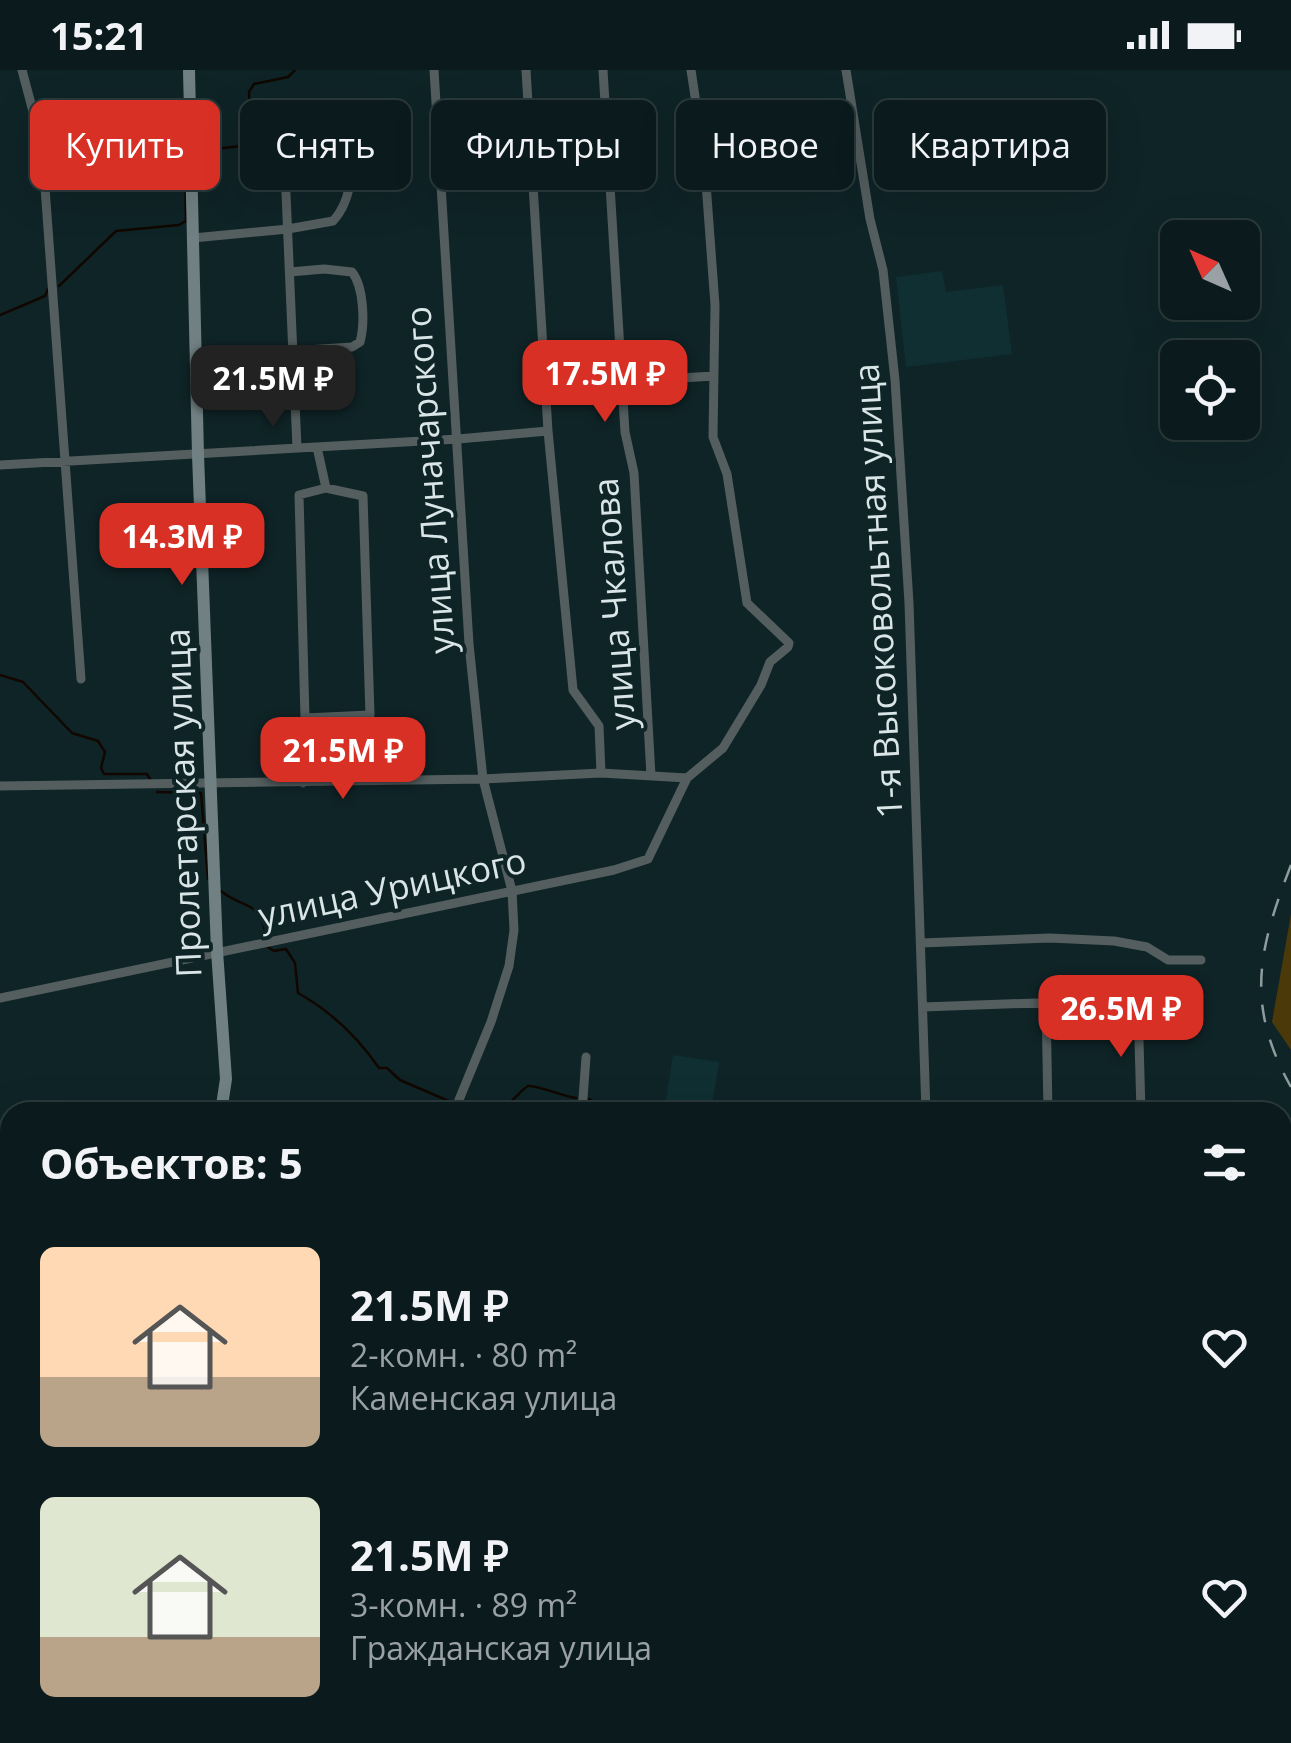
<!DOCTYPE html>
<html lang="ru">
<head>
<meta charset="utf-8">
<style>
  :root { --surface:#0b1b1d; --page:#142426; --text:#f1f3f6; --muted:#9aa1a4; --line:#2b393b; --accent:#d93025 }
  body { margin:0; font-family:"Open Sans",sans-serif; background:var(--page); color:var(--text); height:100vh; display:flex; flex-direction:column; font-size:38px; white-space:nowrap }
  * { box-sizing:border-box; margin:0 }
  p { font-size:32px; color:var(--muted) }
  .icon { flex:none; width:55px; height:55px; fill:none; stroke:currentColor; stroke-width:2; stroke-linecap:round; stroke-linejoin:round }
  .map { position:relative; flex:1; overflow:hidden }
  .side { position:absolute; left:0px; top:1032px; width:1292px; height:642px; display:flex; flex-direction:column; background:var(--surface); border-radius:30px 30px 0 0; box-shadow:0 10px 40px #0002,0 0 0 2px var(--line) }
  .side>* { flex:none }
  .guide { position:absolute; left:30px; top:30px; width:1232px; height:90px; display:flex; gap:20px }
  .needle { width:65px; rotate:315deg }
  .buttons { position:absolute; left:1160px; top:150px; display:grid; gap:20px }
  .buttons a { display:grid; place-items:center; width:100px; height:100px; border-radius:15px; background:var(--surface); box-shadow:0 10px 40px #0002,0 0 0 2px var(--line); font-size:50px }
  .price { position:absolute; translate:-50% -85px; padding:0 22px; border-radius:20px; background:var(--accent); color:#fff; font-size:32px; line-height:65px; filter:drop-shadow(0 2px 5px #0008) }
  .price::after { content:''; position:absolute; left:50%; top:60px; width:30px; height:22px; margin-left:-15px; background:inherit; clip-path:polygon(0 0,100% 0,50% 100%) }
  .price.active { background:#222; color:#fff }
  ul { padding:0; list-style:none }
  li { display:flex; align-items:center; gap:30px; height:250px; padding:0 40px }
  li span { display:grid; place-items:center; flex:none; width:280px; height:200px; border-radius:15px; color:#555 }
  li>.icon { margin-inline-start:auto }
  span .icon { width:120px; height:120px; fill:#fffc; stroke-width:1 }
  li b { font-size:42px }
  h2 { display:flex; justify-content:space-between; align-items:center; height:120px; padding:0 40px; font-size:42px }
  .tag { padding:0 35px; border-radius:15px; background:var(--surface); box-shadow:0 10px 40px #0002,0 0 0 2px var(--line); font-size:35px; line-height:90px }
  .tag.active { background:var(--accent); color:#fff }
  .status { display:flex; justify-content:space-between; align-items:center; height:70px; padding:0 50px; background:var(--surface); direction:ltr }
  .status svg { height:28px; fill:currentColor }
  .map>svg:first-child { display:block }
  .built { fill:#0f2f33 }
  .green { fill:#4b390a }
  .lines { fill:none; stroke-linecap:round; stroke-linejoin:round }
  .stream { stroke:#110700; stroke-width:2.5 }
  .street { stroke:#545e5f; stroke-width:9 }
  .secondary { stroke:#718183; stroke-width:12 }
  .primary { stroke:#889c9f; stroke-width:14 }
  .rail { stroke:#8d9c9e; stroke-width:2.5; stroke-dasharray:18 18; stroke-linecap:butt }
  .labels { text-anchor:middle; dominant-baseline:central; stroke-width:8; stroke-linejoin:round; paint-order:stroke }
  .street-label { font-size:35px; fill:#d9e5e7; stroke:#0f2427 }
</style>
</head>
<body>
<div class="status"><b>15:21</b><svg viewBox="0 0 49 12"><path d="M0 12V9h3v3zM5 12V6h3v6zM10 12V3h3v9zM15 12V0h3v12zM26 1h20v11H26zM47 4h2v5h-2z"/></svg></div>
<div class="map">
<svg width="1291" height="1673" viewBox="0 0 1291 1673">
  <rect width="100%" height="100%" fill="#0f2427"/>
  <path class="built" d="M942,201L946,222L1003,215L1012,284L906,297L896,207Z
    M673,985L719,992L711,1042H664Z
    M1282,1052H1291V1234L1282,1233Z
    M951,1665H1094L1091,1673H955Z"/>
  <path class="green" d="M1291,844V980L1272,952Z
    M1291,1418V1673H1178L1169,1667L1159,1673H1124L1126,1665H1282V1427Z"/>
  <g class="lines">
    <path class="stream" d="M198,81L241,76V52L250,45L249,22L254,14L288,7L295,0
      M59,216L116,161L179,155L186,151L185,84
      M0,245L45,226L48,219
      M0,605L23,612L72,663L98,671L105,682L101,698L104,704H147L150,709
      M157,722L201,723L208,809
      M221,821C244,840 258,828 266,865
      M268,877L274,881L286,879L295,893L298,923C332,942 357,966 379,998H387L400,1010L451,1032
      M589,1029L612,1042
      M464,1037L482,1042
      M496,1042C511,1036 519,1021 528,1016C533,1014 566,1027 576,1028"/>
    <path class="street" d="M22,0L39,64L44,104L81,609
      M434,0L469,574L483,709L512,821L514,860L509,896L491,952L454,1042
      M526,0L548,361L573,620L599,656L601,703
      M603,0L625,362L634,403L651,706
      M846,0L870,149L883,200L895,310L909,533L926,1042
      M193,168L288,159L333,151C354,128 354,91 346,63L334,52L283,54C288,162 292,270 297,378
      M290,202L324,199L352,202C364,217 365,254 360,272L352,277L292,281
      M545,316L714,306
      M317,377L326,418
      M0,395L458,369L548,361
      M303,713L305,648L299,425L326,418L363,426L370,645L305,648
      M0,716L483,709L601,703L687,708
      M921,873L1050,868L1114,871L1147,877L1168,890H1201
      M0,928L614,800L648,789L687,708L723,678L761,615L770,592L788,577L789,573L747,533L727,404L713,367L715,235L704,86L691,0
      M1046,933L1048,1042
      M923,937L1118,930L1138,934L1141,1042
      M582,1042L586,987
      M0,1321L10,1334
      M938,1665L942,1673
      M560,1673L561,1665"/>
    <path class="secondary" d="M189,0L198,385L217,881L226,1009L221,1042
      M0,1384L10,1373
      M106,1673L113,1665"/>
    <path class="primary" d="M0,1074L10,1077
      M1282,1263L1291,1264"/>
    <path class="rail" d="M1291,795C1258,880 1245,935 1291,1017
      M1282,1401L1291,1392
      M1026,1665L1029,1673
      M1101,1673L1103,1665"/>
  </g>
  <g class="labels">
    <g class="street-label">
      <text transform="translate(429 410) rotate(-94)">улица Луначарского</text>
      <text transform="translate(877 521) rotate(-93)">1-я Высоковольтная улица</text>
      <text transform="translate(613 534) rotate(-94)">улица Чкалова</text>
      <text transform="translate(182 733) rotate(-92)">Пролетарская улица</text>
      <text transform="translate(392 817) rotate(-12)">улица Урицкого</text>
    </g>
  </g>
</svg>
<div class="buttons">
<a><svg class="needle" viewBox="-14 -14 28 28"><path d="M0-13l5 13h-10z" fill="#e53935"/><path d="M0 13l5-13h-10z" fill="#9aa1a4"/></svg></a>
<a><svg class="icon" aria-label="locate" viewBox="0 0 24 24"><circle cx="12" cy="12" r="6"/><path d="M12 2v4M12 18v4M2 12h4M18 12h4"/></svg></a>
</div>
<b class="price" style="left:605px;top:355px">17.5M ₽</b>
<b class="price active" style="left:273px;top:360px">21.5M ₽</b>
<b class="price" style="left:182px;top:518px">14.3M ₽</b>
<b class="price" style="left:343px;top:732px">21.5M ₽</b>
<b class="price" style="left:1121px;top:990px">26.5M ₽</b>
<div class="guide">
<a class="tag active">Купить</a>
<a class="tag">Снять</a>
<a class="tag">Фильтры</a>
<a class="tag">Новое</a>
<a class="tag">Квартира</a>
</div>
<section class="side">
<h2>Объектов: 5<svg class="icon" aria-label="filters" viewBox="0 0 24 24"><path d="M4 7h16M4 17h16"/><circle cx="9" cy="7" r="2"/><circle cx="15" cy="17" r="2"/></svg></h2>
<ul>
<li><span style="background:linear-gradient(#ffd9b3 65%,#b9a48a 0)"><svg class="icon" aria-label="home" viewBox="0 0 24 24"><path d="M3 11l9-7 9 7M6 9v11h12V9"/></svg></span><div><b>21.5M ₽</b><p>2-комн. · 80 m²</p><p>Каменская улица</p></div><svg class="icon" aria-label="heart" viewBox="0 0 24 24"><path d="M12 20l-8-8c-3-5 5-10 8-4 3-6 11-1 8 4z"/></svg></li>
<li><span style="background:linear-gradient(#dfe7d0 70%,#b9a48a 0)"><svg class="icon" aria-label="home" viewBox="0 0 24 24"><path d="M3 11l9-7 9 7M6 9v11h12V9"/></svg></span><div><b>21.5M ₽</b><p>3-комн. · 89 m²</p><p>Гражданская улица</p></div><svg class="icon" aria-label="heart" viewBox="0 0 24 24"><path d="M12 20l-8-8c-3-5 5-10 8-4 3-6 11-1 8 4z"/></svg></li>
</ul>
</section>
</div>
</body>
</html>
